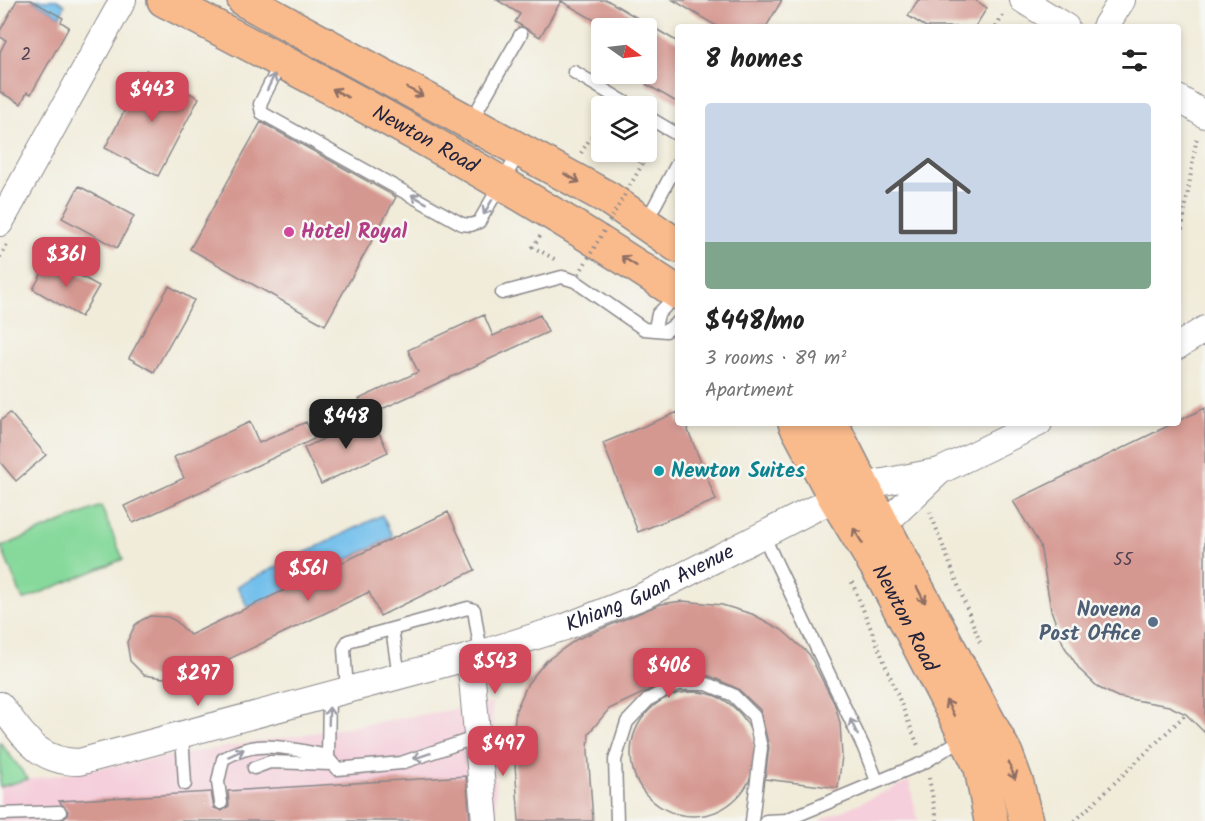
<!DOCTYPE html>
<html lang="en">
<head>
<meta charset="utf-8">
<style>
  :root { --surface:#fff; --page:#f6f6f6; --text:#222; --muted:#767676; --line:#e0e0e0; --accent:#d1495b }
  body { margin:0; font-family:Kalam,sans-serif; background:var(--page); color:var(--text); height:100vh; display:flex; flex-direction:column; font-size:22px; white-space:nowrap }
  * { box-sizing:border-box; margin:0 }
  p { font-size:20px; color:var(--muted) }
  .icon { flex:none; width:33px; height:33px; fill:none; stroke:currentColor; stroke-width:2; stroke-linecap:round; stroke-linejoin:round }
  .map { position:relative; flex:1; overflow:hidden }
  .drawer { position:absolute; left:675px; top:24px; width:506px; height:402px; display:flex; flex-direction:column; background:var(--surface); border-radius:6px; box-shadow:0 3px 9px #0003 }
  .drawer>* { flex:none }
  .needle { width:39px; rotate:104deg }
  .fabs { position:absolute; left:591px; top:18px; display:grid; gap:12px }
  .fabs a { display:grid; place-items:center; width:66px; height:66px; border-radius:6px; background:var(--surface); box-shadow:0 3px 9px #0003; font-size:30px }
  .price { position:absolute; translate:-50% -51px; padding:0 14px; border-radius:12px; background:var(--accent); color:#fff; font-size:20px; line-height:39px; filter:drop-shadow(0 2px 3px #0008) }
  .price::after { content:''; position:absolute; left:50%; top:36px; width:18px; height:14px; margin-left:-9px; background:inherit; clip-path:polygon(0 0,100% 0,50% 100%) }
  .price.on { background:#222; color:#fff }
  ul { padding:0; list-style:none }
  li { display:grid; align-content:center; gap:12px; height:318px; padding:0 30px }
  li+li { border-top:2px solid var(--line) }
  li span { display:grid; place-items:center; height:186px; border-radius:6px; color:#555 }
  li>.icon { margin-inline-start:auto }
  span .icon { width:108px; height:108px; fill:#fffc; stroke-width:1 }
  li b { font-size:26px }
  h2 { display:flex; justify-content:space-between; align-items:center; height:72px; padding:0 30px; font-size:26px }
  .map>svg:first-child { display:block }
  .built { fill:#f5cfdc }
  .green { fill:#86d99b; stroke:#547e6b; stroke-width:1.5 }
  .water { fill:#72bfec; stroke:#4a7094; stroke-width:1.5 }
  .building { fill:#d59891 }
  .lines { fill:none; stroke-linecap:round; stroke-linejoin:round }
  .service-casing { stroke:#8a878a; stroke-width:15 }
  .minor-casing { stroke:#8a878a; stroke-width:28 }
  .primary-casing { stroke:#8a878a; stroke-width:36 }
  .path { stroke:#8a878a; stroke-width:4; stroke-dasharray:1.5 4.5; stroke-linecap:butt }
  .service { stroke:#fff; stroke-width:12 }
  .minor { stroke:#fff; stroke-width:26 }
  .primary { stroke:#fabb8c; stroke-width:33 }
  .path-bridge { stroke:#8a878a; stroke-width:4; stroke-dasharray:1.5 4.5; stroke-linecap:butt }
  .oneway { stroke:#9c9ca7 }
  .oneway2 { stroke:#8e6e64 }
  .hotel-dot { fill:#d1479c; stroke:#f6f6f2; stroke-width:2 }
  .culture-dot { fill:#0f9aa8; stroke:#f6f6f2; stroke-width:2 }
  .service-dot { fill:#5c6f8a; stroke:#f6f6f2; stroke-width:2 }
  .labels { text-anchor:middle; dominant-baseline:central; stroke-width:5; stroke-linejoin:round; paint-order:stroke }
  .number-label { font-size:18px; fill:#4f4050 }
  .street-label { font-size:21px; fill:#22223b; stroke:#f6f6f2 }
  .hotel-label { font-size:21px; font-weight:bold; fill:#b23c85; stroke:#f6f6f2; text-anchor:start }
  .culture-label { font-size:21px; font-weight:bold; fill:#0d838f; stroke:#f6f6f2; text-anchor:start }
  .service-label { font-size:21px; font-weight:bold; fill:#4e5e75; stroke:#f6f6f2; text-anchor:end }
</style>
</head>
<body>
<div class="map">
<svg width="1205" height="821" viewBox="0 0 1205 821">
  <rect width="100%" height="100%" fill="#f6f6f2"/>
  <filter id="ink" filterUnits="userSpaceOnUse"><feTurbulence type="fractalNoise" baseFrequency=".0167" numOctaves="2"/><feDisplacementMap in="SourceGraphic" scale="12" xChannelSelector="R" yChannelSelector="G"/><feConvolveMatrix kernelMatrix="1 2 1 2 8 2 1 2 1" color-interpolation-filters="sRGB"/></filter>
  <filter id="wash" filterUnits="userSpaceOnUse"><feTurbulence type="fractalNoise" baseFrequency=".008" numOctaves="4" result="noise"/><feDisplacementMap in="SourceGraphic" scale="24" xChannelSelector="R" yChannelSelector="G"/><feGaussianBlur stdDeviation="1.35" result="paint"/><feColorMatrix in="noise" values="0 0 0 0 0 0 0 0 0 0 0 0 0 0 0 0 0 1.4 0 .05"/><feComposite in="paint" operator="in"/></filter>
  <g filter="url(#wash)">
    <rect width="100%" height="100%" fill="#f1ecda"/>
    <path class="built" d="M492,703L497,821H0V787L14,782Z
      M909,781L918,821H819Z"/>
    <path class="green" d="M101,506L123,559L23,600L1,547Z
      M0,742L28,779L0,787Z"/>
    <path class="water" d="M32,0H57L65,5L60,16Z
      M382,515L393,537L248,608L237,586Z"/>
    <g id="blocks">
      <path class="building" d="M17,0H31L63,18L61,22L69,27L31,94L27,92L21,104L0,92V52L6,40L0,37V31Z
        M497,0H607L678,42V103L646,84V28H608L561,1L540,37L515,22L520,14Z
        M673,0H782L766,27H718Z
        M918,0H975L987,8L975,27H926L908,16Z
        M146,70L199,98L158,176L105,148Z
        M261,122L396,197L325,325L190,249Z
        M79,186L134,216L117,248L62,218Z
        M50,259L99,286L81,317L33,289Z
        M169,286L194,300L154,372L129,358Z
        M484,315L493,336L540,315L548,332L367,416L359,399L418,372L408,350Z
        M1205,408V733L1186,714L1169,706L1118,697L1099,688L1080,670L1064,646L1051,610L1040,545L1013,501Z
        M678,412V423H685L716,500L638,532L603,443Z
        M10,413L46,455L16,481L0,462V421Z
        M371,416L388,452L321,484L304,448Z
        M250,422L259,443L306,422L314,439L133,523L124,506L184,478L174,457Z
        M448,512L475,570L380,616L369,592L181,682L177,673L163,678L144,675L130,661L127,642L135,625L142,620L150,616L168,617L176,621L190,635Z
        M683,601L722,605L752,614L782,630L809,654L835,705L840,723L842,756L838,788L765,779L769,747L760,710L738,689L710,676H679L609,709L589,733L588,751L593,821H519L513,736L516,710L528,683L546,661L577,639L661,604Z
        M631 754a62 62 0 1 1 124 0a62 62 0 1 1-124 0Z
        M466,776L470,821H61L67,816L68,811L59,801L211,792L214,808L222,811L229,806L228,791Z"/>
    </g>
  </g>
  <g filter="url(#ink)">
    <use href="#blocks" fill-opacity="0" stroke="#8a878a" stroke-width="1.5"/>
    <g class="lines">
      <defs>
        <path id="service" d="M281,62L260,104L262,113L462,224L471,225L479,222L520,151
          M574,72L631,106
          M646,116L678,135
          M471,121L521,34
          M646,222L678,162
          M502,293L562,277L575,281L644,329L666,331L678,322
          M655,328L658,314L678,294
          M763,535L864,748L877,781
          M392,629L399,676
          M347,689L344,649L348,641L468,608L474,610L481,653
          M329,694L328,758L337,769L401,763L477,737
          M182,734L185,784
          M254,768L270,762L331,764
          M221,803L218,782L223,759C259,737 290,749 328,756
          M0,814L60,812
          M617,821L615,760L627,722L649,699L666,690L679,684H707L733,695L754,716L761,748L752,821
          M766,821L786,820L925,762L965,737"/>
        <g id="minor">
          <path d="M1023,0L1066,27"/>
          <path d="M1105,27L1122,0"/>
          <path d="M1178,98L1205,115"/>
          <path d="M0,223L123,0"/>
          <path d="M1178,346L1205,329"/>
          <path d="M863,486L940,471L1039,423"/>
          <path d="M883,525L940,471"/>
          <path d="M470,657L485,821"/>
          <path id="s1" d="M0,705C24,735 36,762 79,762L470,657L565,627L645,595L835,498L845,485"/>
        </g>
        <g id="primary">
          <path id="s2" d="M164,0C339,90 514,184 678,293"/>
          <path d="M244,0L608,198L678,246"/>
          <path id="s3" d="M795,423L835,498L886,582L966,737L981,768L991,821"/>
          <path d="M831,423L883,525L1006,754L1017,784L1026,821"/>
        </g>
      </defs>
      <use href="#service" class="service-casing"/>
      <use href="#minor" class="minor-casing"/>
      <use href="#primary" class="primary-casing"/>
      <path class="path" d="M996,27L1005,12
        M623,152L643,163
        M581,153L593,134L602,139
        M540,236L533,247L558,261
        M1178,253L1197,136
        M0,257L7,245
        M930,512L981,645
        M852,582L919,748
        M929,778L937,821
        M1075,821L1186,714"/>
      <use href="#service" class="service"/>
      <use href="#minor" class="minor"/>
      <use href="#primary" class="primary"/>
      <path class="path-bridge" d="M579,274L643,163"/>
    </g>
    <defs><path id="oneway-shaft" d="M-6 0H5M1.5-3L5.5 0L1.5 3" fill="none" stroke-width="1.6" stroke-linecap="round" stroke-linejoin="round" transform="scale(1.5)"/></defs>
    <g class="oneway">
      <use href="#oneway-shaft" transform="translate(271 82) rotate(-64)"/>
      <use href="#oneway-shaft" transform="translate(419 199) rotate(-151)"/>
      <use href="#oneway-shaft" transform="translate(488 207) rotate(120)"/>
      <use href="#oneway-shaft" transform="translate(329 716) rotate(-88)"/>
      <use href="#oneway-shaft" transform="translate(854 727) rotate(-115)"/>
      <use href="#oneway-shaft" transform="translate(236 753) rotate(-25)"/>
      <use href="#oneway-shaft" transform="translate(422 756) rotate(162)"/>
    </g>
    <g class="oneway2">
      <use href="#oneway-shaft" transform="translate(415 92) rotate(28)"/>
      <use href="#oneway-shaft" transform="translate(340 93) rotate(-151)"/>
      <use href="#oneway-shaft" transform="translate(572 178) rotate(29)"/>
      <use href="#oneway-shaft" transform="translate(629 261) rotate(-147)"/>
      <use href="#oneway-shaft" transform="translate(858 536) rotate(-121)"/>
      <use href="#oneway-shaft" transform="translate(921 595) rotate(62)"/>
      <use href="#oneway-shaft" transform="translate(950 708) rotate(-118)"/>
      <use href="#oneway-shaft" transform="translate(1012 771) rotate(69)"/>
    </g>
  </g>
  <circle class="hotel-dot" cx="289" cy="232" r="6"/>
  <circle class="culture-dot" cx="659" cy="471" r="6"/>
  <circle class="service-dot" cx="1153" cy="622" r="6"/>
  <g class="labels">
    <g class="number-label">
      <text x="26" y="55">2</text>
      <text x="1123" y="560">55</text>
    </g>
    <g class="street-label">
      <text stroke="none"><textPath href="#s2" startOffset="296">Newton Road</textPath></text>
      <text stroke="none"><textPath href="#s1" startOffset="700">Khiang Guan Avenue</textPath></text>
      <text stroke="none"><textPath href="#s3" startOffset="224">Newton Road</textPath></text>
    </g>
    <g class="hotel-label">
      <text x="301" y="232">Hotel Royal</text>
    </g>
    <g class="culture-label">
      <text x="671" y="471">Newton Suites</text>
    </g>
    <g class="service-label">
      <text x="1141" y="610">Novena<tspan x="1141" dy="24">Post Office</tspan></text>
    </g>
  </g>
</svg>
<div class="fabs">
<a><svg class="needle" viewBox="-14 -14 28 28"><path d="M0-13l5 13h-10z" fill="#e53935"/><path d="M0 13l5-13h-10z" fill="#767676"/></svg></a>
<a><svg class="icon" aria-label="layers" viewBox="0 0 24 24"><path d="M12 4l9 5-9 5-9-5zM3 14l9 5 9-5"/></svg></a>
</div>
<b class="price" style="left:152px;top:123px">$443</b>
<b class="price" style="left:66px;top:288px">$361</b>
<b class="price on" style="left:346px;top:450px">$448</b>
<b class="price" style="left:308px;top:602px">$561</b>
<b class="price" style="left:495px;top:695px">$543</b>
<b class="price" style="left:669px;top:699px">$406</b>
<b class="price" style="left:198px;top:707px">$297</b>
<b class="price" style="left:503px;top:777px">$497</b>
<section class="drawer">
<h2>8 homes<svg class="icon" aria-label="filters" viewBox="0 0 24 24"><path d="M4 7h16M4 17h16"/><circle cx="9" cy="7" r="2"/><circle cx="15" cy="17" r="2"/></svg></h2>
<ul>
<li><span style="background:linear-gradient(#c9d6e8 75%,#7fa58c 0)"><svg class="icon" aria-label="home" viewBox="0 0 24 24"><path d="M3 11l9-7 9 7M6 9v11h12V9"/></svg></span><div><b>$448/mo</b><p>3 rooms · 89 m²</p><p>Apartment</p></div></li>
</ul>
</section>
</div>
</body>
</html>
